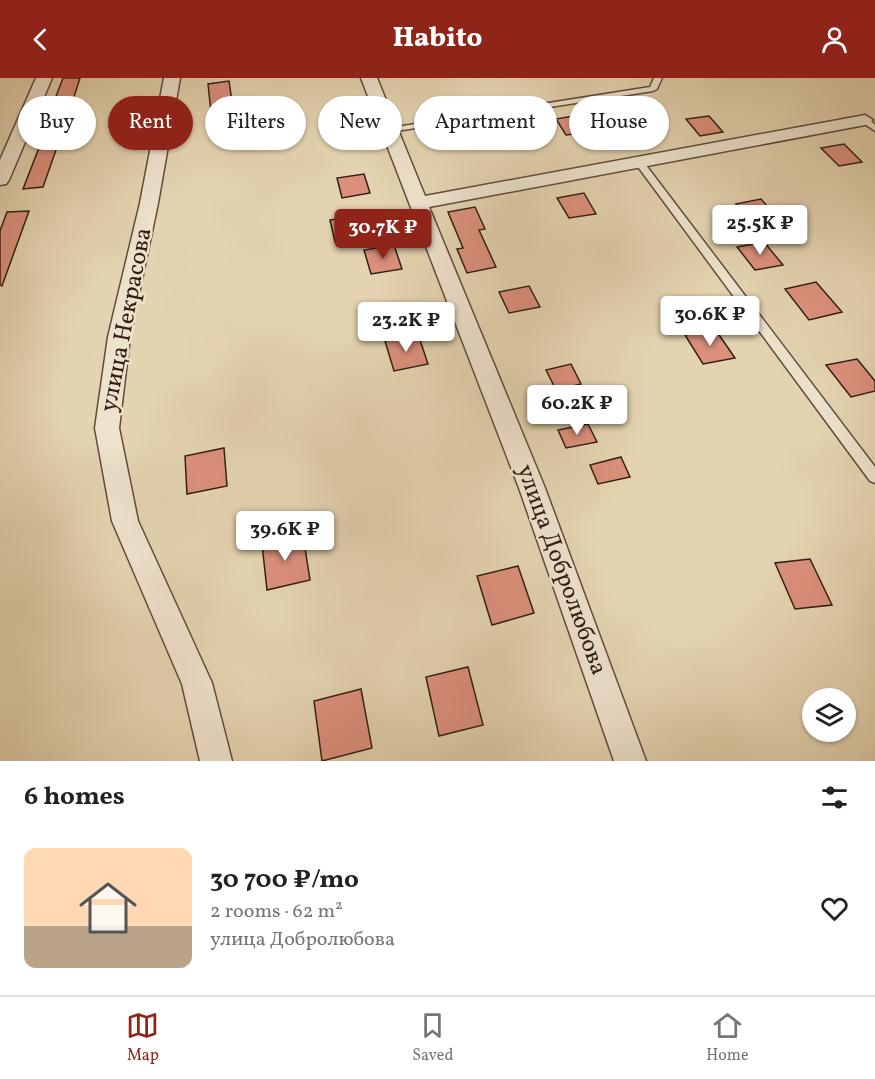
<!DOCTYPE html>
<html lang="en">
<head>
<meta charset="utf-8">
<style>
  :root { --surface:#fff; --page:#f6f6f6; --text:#222; --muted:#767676; --line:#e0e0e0; --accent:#8f2418 }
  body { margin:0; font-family:Vollkorn,serif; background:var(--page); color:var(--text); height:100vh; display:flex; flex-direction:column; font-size:22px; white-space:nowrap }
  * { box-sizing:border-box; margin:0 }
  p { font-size:20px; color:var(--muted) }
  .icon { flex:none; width:33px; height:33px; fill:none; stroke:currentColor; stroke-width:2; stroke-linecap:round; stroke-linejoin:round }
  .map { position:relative; height:683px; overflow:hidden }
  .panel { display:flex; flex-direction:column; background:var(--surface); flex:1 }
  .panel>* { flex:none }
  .hud { position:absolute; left:18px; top:18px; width:840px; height:54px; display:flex; gap:12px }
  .tools { position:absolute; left:802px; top:610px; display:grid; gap:12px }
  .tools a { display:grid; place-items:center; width:54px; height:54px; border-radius:50%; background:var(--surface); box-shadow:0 2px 4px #0004; font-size:30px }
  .price { position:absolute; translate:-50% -51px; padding:0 14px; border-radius:6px; background:#fff; color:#222; font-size:20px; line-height:39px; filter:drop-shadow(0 2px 3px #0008) }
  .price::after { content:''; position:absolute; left:50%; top:36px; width:18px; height:14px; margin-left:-9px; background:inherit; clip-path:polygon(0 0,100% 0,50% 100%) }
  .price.current { background:var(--accent); color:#fff }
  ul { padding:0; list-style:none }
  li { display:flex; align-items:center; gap:18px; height:150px; padding:0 24px }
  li+li { border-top:2px solid var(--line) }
  li span { display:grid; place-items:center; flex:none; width:168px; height:120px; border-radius:12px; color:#555 }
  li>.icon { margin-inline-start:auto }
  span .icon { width:72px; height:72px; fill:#fffc; stroke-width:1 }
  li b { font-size:26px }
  h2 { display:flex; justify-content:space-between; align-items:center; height:72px; padding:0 24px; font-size:26px }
  .pill { padding:0 21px; border-radius:27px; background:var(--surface); box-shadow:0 2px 4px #0004; font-size:21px; line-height:54px }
  .pill.current { background:var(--accent); color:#fff }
  header { display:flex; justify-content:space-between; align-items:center; height:78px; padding:0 24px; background:var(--accent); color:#fff; font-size:27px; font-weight:800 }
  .menu { display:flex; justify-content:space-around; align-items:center; height:84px; border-top:2px solid var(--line); background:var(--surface); font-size:16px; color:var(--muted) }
  .menu a { display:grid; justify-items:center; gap:3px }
  .menu .current { color:var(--accent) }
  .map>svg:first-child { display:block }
  .building { fill:#dc907c; stroke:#311f15; stroke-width:1.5 }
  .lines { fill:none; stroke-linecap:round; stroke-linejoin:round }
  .lane-casing { stroke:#5e4c3c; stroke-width:3 }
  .street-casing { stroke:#5e4c3c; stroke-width:3 }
  .lane { fill:#ede2cc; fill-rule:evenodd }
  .street { fill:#ede2cc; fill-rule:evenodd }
  .labels { text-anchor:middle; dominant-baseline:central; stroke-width:5; stroke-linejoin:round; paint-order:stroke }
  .street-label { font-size:24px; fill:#311f15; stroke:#ede2cc }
</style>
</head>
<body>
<header><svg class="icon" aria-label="back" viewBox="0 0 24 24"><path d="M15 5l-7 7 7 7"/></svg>Habito<svg class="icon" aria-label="person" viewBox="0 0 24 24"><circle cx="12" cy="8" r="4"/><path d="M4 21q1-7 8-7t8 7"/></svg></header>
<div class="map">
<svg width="875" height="683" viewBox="0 0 875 683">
  <rect width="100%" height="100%" fill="#e4d3b0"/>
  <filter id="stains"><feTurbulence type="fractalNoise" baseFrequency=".00333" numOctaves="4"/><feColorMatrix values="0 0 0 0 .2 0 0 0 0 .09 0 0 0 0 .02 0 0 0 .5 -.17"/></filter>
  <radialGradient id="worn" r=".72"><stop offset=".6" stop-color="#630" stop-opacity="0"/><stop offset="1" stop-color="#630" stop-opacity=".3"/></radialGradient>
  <path class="building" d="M63,0H80L67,41L47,42Z
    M229,3L236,51L213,54L208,6Z
    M579,37L590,54L566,57L556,41Z
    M709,38L723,54L700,58L686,41Z
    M49,44L64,49L43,109L23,111Z
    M514,45L524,61L499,65L490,48Z
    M844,66L862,84L839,88L821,70Z
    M364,96L370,115L342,120L337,100Z
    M584,115L596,136L569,140L557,120Z
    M761,121L779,142L753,147L736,126Z
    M475,129L485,151L479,152L496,189L467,195L457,171L463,170L448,134Z
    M29,133L2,208L0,207V153L7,134Z
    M358,137L365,159L335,164L330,142Z
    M764,164L783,187L755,192L737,169Z
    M394,167L402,191L371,196L364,172Z
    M816,204L842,234L809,242L785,211Z
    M529,208L540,229L509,235L499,214Z
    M715,251L735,280L703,286L685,257Z
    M418,256L428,286L394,293L385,263Z
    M857,281L875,303V313L851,319L826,287Z
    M571,286L581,306L556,312L546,292Z
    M588,346L597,364L566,370L558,352Z
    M224,370L227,408L187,416L185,378Z
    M621,379L630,399L598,406L590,387Z
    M303,457L310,502L267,512L262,466Z
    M810,481L832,527L795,531L775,485Z
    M518,488L534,535L492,547L477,498Z
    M468,589L483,647L439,658L426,599Z
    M361,611L372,670L322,683L314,623Z"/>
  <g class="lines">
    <defs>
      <path id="lane" d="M654,0H662L657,11L653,13L390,54L386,52L390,50L650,9Z
        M862,40H868L875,47V53L862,44Z
        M639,81L642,82L875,389V405L870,403L636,86L635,84Z"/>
      <path id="street" d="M36,0H52L9,102L6,106L0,107V82Z
        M164,0H180L158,125L130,259L119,350L138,443L212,605L232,683H200L182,606L112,443L95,350L108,259L140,125Z
        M361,0H377L425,118L865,37L873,42L865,47L429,129L545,410L646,683H614L519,410Z"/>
    </defs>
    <use href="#lane" class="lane-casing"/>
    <use href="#street" class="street-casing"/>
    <use href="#lane" class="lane"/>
    <use href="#street" class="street"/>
  </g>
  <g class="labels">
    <g class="street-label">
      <text transform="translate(127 242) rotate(-79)">улица Некрасова</text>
      <text transform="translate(561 492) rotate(70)">улица Добролюбова</text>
    </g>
  </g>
  <rect width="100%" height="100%" filter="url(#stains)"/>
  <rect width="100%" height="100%" fill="url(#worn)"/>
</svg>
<div class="tools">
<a><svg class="icon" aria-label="layers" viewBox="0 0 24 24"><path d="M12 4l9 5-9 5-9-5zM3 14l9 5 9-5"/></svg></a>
</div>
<b class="price" style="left:760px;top:178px">25.5K ₽</b>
<b class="price current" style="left:383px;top:182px">30.7K ₽</b>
<b class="price" style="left:710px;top:269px">30.6K ₽</b>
<b class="price" style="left:406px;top:275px">23.2K ₽</b>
<b class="price" style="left:577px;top:358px">60.2K ₽</b>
<b class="price" style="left:285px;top:484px">39.6K ₽</b>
<div class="hud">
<a class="pill">Buy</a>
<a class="pill current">Rent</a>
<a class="pill">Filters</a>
<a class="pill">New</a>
<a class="pill">Apartment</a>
<a class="pill">House</a>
</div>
</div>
<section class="panel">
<h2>6 homes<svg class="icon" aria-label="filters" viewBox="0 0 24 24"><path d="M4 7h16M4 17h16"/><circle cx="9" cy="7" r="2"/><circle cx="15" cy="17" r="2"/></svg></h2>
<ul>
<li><span style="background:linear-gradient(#ffd9b3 65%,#b9a48a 0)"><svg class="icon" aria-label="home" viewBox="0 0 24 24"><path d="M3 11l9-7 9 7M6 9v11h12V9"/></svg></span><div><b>30 700 ₽/mo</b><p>2 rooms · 62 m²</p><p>улица Добролюбова</p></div><svg class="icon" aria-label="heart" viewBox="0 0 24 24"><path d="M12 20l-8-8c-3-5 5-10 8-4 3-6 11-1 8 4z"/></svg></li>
</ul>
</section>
<nav class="menu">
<a class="current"><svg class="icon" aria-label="map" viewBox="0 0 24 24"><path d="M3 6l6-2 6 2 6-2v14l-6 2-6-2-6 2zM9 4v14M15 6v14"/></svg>Map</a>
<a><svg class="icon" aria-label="saved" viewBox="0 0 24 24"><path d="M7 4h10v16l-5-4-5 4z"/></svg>Saved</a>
<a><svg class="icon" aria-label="home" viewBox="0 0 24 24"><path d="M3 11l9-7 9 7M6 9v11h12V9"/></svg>Home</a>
</nav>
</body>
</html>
